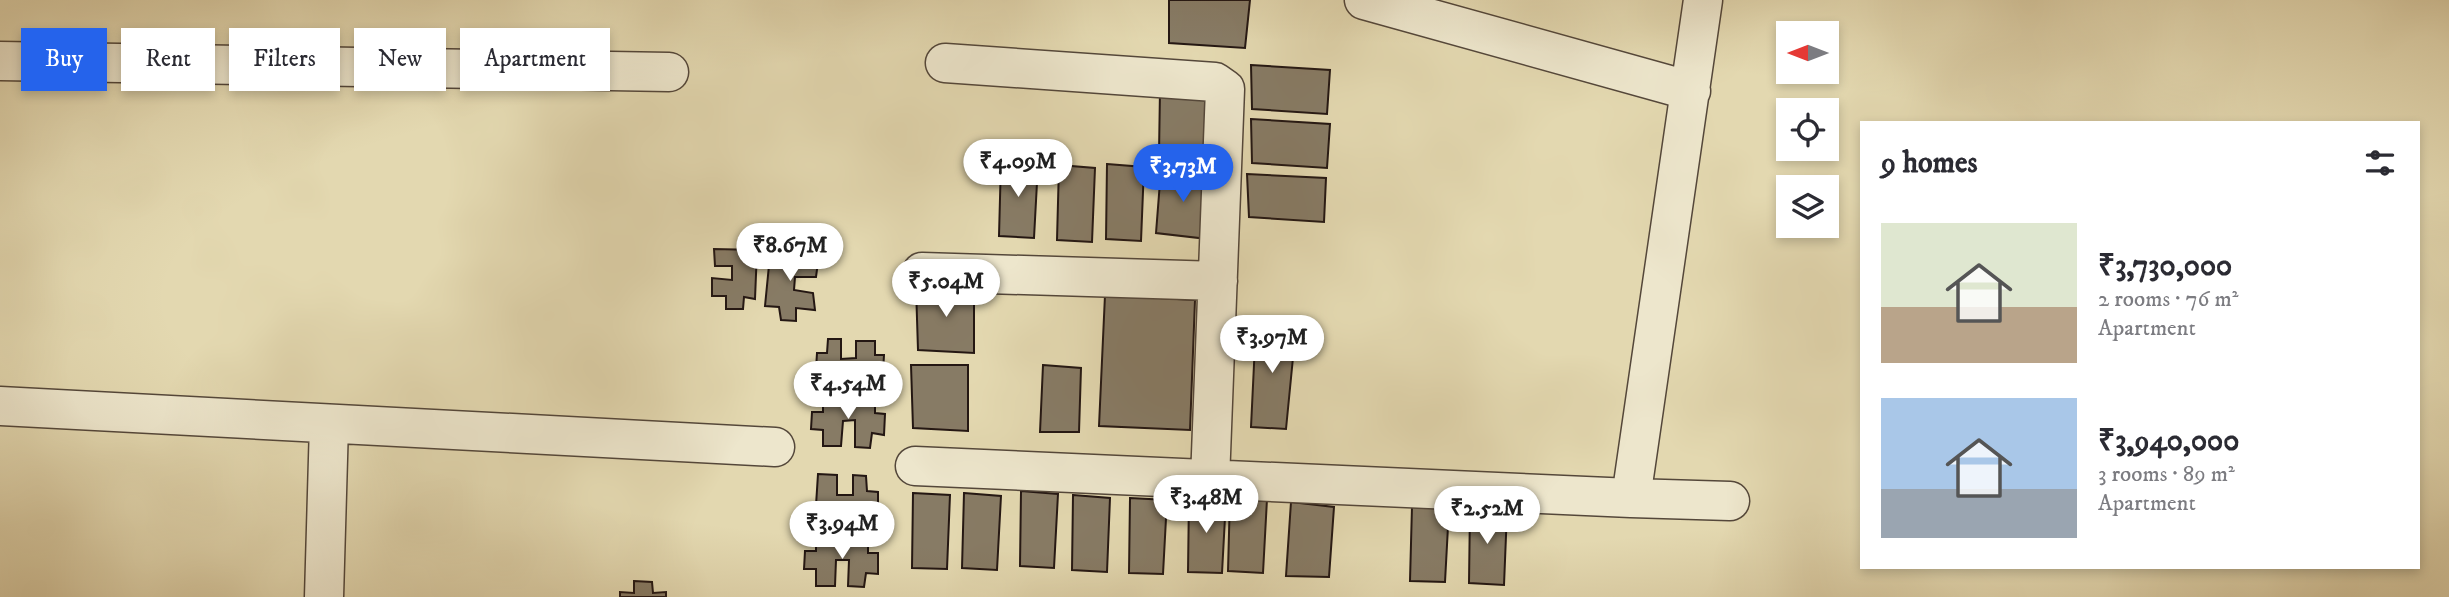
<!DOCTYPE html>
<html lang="en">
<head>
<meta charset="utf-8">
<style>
  :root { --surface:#fff; --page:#f2f2f3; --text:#2b2b33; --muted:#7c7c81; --accent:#2563eb }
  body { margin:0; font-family:"IM FELL DW Pica",serif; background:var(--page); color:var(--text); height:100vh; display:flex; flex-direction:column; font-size:26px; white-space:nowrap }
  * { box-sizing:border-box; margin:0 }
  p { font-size:23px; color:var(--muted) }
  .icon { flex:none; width:38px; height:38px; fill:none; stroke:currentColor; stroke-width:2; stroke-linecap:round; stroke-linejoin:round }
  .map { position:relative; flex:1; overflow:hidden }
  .drawer { position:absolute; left:1860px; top:121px; width:560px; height:448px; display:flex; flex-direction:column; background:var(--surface); border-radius:0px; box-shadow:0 4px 10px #0003 }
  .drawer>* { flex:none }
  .hud { position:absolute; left:21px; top:28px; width:665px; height:63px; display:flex; gap:14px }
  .needle { width:46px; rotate:270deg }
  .tools { position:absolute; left:1776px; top:21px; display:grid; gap:14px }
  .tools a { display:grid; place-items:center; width:63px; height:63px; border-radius:0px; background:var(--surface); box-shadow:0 4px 10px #0003; font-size:35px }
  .price { position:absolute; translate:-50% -60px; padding:0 16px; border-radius:24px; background:#fff; color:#222; font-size:23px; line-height:46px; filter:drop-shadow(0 2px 4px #0008) }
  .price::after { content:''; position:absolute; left:50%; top:42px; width:21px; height:16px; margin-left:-10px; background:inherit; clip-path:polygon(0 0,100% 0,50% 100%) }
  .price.selected { background:var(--accent); color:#fff }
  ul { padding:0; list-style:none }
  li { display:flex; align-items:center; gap:21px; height:175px; padding:0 21px }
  li span { display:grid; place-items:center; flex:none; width:196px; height:140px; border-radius:0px; color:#555 }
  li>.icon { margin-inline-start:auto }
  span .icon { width:84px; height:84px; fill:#fffc; stroke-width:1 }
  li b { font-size:30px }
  h2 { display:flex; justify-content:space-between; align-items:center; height:84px; padding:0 21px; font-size:30px }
  .pill { padding:0 24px; border-radius:0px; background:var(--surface); box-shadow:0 4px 10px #0003; font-size:24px; line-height:63px }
  .pill.selected { background:var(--accent); color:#fff }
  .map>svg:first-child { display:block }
  .building { fill:#877b65; stroke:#241713; stroke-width:2 }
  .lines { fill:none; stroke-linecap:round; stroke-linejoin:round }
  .street-casing { stroke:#54473a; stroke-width:41 }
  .street { stroke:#ede6cc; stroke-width:38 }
</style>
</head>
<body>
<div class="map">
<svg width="2449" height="597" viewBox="0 0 2449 597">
  <rect width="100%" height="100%" fill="#e3d8b0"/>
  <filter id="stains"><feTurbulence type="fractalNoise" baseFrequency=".00286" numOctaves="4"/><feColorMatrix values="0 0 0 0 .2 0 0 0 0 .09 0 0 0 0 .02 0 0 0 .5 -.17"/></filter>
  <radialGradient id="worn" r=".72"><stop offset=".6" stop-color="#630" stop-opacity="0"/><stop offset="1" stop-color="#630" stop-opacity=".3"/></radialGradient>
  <path class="building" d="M1169,0H1250L1245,48L1169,43Z
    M1251,65L1330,70L1327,114L1252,109Z
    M1160,90L1213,91L1208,152L1159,154Z
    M1251,119L1330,124L1327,168L1252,163Z
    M1001,161L1038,164L1034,238L999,236Z
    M1107,164L1144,167L1141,241L1106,239Z
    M1059,165L1095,168L1092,242L1057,240Z
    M1161,169L1206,172L1208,239L1156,233Z
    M1247,174L1326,178L1324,222L1249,217Z
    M789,245H803L802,259L818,262L816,277H795L794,290L813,293L815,310L796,308V321L781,320L779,307L765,306L770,255L790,256Z
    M714,249L757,250L755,299L744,297L743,309H726V296H712V278L732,280V266H715Z
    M916,287H974V353L918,350Z
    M1105,295L1195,300L1190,430L1099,426Z
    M1256,323L1296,327L1286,429L1251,427Z
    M828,339H841V359L856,358V341H875V355H884L883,372H872L873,386H824V369H816L817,353H827Z
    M911,365H968V431L913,428Z
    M1043,365L1081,368L1079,432H1040Z
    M823,399L875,400V413L885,414L884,435L872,433L870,448L855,447V420L843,421L841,446H823V430L811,429L812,412H823Z
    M818,474L837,475V495H853V475L866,476L867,491L878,492V509H866L865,523L815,521Z
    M1021,491L1058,494L1054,568L1020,566Z
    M913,493L950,495L947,569L912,568Z
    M964,493L1001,496L997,570L962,568Z
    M1073,495L1110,498L1107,572L1072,570Z
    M1230,496L1267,499L1263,573L1228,571Z
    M1189,497L1226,499L1222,573L1188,572Z
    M1130,498L1167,500L1163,574L1129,573Z
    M1291,502L1334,507L1329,577L1286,576Z
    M1412,506L1449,508L1445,582L1410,581Z
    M1470,508L1507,511L1504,585L1469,583Z
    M816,539H868V553H878V574L866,573L864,587L848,586L849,560H836L835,586H816V569H804L805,551H816Z
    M634,581L652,582L653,593L666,592V597H620V592L634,593Z"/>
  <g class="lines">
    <defs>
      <path id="street" d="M1364,0L1691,91
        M0,61L669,72
        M945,63L1215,82L1225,89L1210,480
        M922,272L1218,281
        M0,406L775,447
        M915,466L1631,498L1703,0
        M1631,498L1730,501
        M324,597L329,424"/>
    </defs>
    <use href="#street" class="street-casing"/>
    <use href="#street" class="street"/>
  </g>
  <rect width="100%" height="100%" filter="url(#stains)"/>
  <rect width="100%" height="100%" fill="url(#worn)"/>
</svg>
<div class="tools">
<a><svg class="needle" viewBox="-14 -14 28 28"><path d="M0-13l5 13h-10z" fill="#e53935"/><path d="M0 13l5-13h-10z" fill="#7c7c81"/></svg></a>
<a><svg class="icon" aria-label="locate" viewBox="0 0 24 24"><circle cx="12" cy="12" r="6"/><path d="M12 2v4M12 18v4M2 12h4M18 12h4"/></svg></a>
<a><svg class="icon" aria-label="layers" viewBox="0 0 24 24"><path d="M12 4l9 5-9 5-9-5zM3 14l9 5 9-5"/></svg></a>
</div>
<b class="price" style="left:1018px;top:199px">₹4.09M</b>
<b class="price selected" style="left:1183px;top:204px">₹3.73M</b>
<b class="price" style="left:790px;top:283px">₹8.67M</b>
<b class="price" style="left:946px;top:319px">₹5.04M</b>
<b class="price" style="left:1272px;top:375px">₹3.97M</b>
<b class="price" style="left:848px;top:421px">₹4.54M</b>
<b class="price" style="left:1206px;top:535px">₹3.48M</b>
<b class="price" style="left:1487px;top:546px">₹2.52M</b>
<b class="price" style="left:842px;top:561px">₹3.94M</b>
<div class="hud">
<a class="pill selected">Buy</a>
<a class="pill">Rent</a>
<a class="pill">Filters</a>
<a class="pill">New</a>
<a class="pill">Apartment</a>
</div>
<section class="drawer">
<h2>9 homes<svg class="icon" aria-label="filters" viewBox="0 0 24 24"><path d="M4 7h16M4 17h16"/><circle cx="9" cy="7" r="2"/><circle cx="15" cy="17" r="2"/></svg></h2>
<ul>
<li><span style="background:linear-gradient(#dfe7d0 60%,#b9a48a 0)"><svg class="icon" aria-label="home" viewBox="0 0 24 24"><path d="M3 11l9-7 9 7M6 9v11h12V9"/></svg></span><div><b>₹3,730,000</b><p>2 rooms · 76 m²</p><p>Apartment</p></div></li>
<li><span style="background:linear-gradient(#a9c7e8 65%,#9aa5b1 0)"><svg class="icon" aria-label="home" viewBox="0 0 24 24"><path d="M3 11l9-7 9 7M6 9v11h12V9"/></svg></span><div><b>₹3,940,000</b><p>3 rooms · 89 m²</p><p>Apartment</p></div></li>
</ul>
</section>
</div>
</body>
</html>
